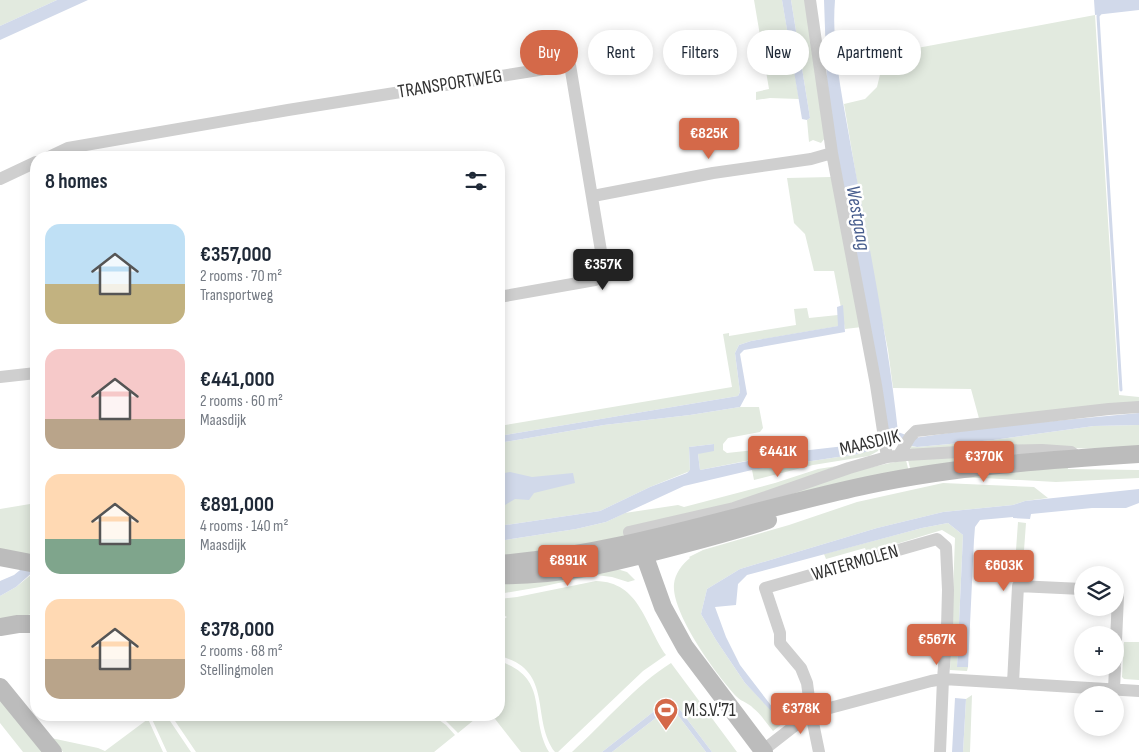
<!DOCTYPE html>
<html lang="en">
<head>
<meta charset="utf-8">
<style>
  :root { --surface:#fff; --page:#f6f6f7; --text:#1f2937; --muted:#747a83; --accent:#d46949 }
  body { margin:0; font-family:"Sofia Sans Condensed",sans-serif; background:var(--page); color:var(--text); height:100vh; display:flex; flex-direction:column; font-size:19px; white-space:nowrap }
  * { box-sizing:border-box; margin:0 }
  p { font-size:16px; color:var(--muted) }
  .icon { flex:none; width:28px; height:28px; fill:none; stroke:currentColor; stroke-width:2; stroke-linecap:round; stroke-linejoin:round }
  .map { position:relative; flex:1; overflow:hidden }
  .side { position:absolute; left:30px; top:151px; width:475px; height:570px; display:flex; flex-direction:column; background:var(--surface); border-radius:20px; box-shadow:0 2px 12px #0003 }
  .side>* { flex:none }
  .guide { position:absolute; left:520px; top:30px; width:475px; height:45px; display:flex; gap:10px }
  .controls { position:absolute; left:1074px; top:566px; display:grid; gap:10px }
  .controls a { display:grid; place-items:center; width:50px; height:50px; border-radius:50%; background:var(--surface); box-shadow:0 2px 12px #0003; font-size:25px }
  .price { position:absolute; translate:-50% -42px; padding:0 11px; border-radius:5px; background:var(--accent); color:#fff; font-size:16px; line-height:32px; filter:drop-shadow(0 1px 2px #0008) }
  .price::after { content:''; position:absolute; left:50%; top:30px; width:15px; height:11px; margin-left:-8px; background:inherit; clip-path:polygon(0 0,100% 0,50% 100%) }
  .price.selected { background:#222; color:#fff }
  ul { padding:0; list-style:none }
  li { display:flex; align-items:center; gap:15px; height:125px; padding:0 15px }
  li span { display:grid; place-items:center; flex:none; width:140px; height:100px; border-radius:15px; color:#555 }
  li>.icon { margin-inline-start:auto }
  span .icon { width:60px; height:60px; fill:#fffc; stroke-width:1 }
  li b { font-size:21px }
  h2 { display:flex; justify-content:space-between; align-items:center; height:60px; padding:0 15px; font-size:21px }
  .pill { padding:0 18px; border-radius:22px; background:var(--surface); box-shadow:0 2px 12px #0003; font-size:18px; line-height:45px }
  .pill.selected { background:var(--accent); color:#fff }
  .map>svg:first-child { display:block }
  .green { fill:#e2eadf }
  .water { fill:#d1d9ea }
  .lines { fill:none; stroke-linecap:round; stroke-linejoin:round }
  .stream { stroke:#d1d9ea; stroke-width:3 }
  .street { stroke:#cfcfcf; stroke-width:12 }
  .secondary { stroke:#bcbcbc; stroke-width:18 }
  .labels { text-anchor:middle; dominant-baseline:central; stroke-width:5; stroke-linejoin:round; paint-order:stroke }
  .street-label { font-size:19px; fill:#323232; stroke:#fff }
  .poi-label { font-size:19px; fill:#323232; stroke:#fff; text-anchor:start }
  .water-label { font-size:20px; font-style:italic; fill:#475d8d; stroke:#fff }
</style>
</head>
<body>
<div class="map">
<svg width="1139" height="752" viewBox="0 0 1139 752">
  <rect width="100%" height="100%" fill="#fff"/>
  <path class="green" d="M0,0H57L0,26Z
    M754,0H782L799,99L770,98L756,100V92L769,89Z
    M791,0H805L825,138L821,143L813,140L809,142L807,120L810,118Z
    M1095,15L1119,395L1139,397V403L980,422L971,389L893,388L888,350L871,265L844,104L865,99L877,87L885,54Z
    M831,177L862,327L845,329L834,271H814L805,234L794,223L787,178Z
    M807,308L809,318L838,315L839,326L751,341L739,345L735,353L740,392L738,396L499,436V426L732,387L723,334L729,333V336L796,325L794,309Z
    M740,407H759L763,428L760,432L728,438L723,444V450L727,453L764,449L766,450L767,457L700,470L698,454L714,444L689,447L690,471L650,487L600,511L499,526V443L604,425L690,415Z
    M1139,425V450L1071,448L911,450L909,446L917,447L993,440L1094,426Z
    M880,445L878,451L869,456L813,465L754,480L752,470L858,454Z
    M1040,453L911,472L908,460Z
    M906,460L909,472L759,504C806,485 856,469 906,460Z
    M837,466L733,506L626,531L622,539L499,561V541L576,529L606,522L625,513L678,505L684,507L775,483L818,469Z
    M1068,466V469L1139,470V478L1056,482L983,478H942Z
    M943,483L1034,487L1048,498L1025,501L1013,505L943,512L877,528L740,569L707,589L701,614L716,640L745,683L774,713L777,711V705L778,704L786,712L801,705V709L773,731C767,724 761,714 753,708C749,703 742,702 737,697C717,676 671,613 674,584C675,574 682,564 690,558L689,557L703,550L789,525L857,502Z
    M36,503V557L0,552V509Z
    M1018,522L1026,523L1023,564H1015Z
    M948,523L963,535L957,666L968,667L967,671L950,670L955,538L942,530L867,553L865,548L826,559L824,554L922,528Z
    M617,569L627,572L635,580L628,582L612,577L596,575L540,587L499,594V580Z
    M32,574L36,575V613L0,622V596L16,587Z
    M596,581C640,582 645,625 666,655L643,671L558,752H555C530,719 555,669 499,656V622L507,617L499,613V599L517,597Z
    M1124,642H1139V680L1124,679L1122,677Z
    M499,661C551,678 528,716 549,752H521L492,715H499Z
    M671,663L737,752H712L671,698L602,752H572C603,724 637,684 671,663Z
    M972,695L970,752H963L966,699Z
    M0,697L43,752H23L0,723Z
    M671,706L706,752H612Z
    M155,715H166L191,752H167L151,717Z
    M171,715H432L446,725L455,735L434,752H196Z
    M440,715H480L458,733Z
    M148,719L163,752H63L51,738L98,748L105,751Z"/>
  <path class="water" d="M57,0H88L0,40V26Z
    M782,0H791L810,118L807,120L802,119Z
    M824,0H835C831,49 843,99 851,147C868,242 888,337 898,432L914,438L990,427L1139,413V425L1094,426L993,440L917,447L888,441L876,449L858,454L752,470L684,486L606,522L576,529L499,541V526L600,511L650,487L687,473L690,470L689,447L714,444V451L698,454L700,470L801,451L871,443L887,432L825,88L827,86Z
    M1094,0H1139V10L1095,15Z
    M843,305L845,332L744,350L740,354L747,394L740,407L690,415L604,425L499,443V436L738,396L740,392L735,353L739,345L751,341L838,326L837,307Z
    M510,472L532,477L573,473L575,483L534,493L529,500L515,499L505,505L499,506V474Z
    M1139,489V503L1126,508H1092L1031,514L1030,519L1013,518V517L980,520L975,527L974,540L968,667H957L963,535L948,523L922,528L747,575L738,584L736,605L715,607L726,637L740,665L773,708L777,705V711L774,714L745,683L716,640L701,614L707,589L740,569L877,528L943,512L1013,505L1025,501Z
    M36,557V569L16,587L0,596V581L14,575Z
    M671,698L712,752H706L671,706L612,752H602Z
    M955,698L966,699L963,752H952Z"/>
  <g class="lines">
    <path class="stream" d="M1101,12L1098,16L1121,390"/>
    <path class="street" d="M810,0L832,153L876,385L887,457
      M47,158L68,148L288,110L570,65L604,269L595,280L499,297
      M0,179L36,162
      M593,196L713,173L811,159L832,153
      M0,377L36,373
      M899,455L910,437L916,431L1109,409L1139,407
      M633,544L629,532L734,508L849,468L887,457L906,455L976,451L1042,450L1071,452L1074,454
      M1115,590L1118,596L1115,664
      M1013,683L1018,586L1082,589
      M1114,689L1115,668
      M761,752L811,713L931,681L943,679L1139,691
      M819,752L811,713L807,683L801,668L780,643V633L765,588L937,539L946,547L948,590L947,628L943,679L940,752"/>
    <path class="secondary" d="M637,548L644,554L663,607L685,647L764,752
      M0,557L36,564
      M499,564C625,554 745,511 868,485C958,466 1048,460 1139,454
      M499,575C556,577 611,563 665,549C700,540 734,531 768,520
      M0,627L18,624H36
      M0,687L53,752"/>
  </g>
  <defs>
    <symbol id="stadium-pin" viewBox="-11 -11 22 30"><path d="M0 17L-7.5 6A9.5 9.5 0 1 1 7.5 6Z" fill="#d46949" stroke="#fff"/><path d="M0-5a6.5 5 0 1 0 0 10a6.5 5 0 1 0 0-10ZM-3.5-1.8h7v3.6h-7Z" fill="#fff"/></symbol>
  </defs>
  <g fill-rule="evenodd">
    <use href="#stadium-pin" x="652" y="696" width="28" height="38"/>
  </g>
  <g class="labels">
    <g class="street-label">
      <text transform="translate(450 84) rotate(-9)">TRANSPORTWEG</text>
      <text transform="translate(870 443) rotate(-13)">MAASDIJK</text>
      <text transform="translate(855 563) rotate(-16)">WATERMOLEN</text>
    </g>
    <g class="poi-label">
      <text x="684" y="710">M.S.V.'71</text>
    </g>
    <g class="water-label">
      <text transform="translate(858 218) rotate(80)">Westgaag</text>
    </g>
  </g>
</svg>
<div class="controls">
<a><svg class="icon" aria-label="layers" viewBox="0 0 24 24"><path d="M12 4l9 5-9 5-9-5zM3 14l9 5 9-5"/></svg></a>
<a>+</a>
<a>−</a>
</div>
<b class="price" style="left:709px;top:160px">€825K</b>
<b class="price selected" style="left:603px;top:291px">€357K</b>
<b class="price" style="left:778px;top:478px">€441K</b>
<b class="price" style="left:984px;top:483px">€370K</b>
<b class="price" style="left:568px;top:587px">€891K</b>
<b class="price" style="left:1004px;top:592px">€603K</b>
<b class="price" style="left:937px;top:666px">€567K</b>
<b class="price" style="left:801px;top:735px">€378K</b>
<div class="guide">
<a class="pill selected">Buy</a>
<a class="pill">Rent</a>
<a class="pill">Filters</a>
<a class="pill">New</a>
<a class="pill">Apartment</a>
</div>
<section class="side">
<h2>8 homes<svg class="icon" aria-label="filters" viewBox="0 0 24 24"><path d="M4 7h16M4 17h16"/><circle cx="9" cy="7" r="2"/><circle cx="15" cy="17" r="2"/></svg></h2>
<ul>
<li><span style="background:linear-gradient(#bfe0f5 60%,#c2b280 0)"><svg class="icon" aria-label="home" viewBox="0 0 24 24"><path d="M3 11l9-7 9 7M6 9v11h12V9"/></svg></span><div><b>€357,000</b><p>2 rooms · 70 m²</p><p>Transportweg</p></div></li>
<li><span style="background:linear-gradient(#f6c9c9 70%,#b9a48a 0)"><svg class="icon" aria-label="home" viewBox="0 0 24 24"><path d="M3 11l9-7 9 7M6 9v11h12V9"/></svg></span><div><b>€441,000</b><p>2 rooms · 60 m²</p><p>Maasdijk</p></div></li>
<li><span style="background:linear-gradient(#ffd9b3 65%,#7fa58c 0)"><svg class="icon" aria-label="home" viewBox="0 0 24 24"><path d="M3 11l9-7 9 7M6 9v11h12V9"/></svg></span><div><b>€891,000</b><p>4 rooms · 140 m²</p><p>Maasdijk</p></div></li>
<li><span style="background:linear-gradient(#ffd9b3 60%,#b9a48a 0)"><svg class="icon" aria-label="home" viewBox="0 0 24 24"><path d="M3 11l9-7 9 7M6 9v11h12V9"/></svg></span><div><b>€378,000</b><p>2 rooms · 68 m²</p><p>Stellingmolen</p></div></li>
</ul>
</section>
</div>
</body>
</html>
